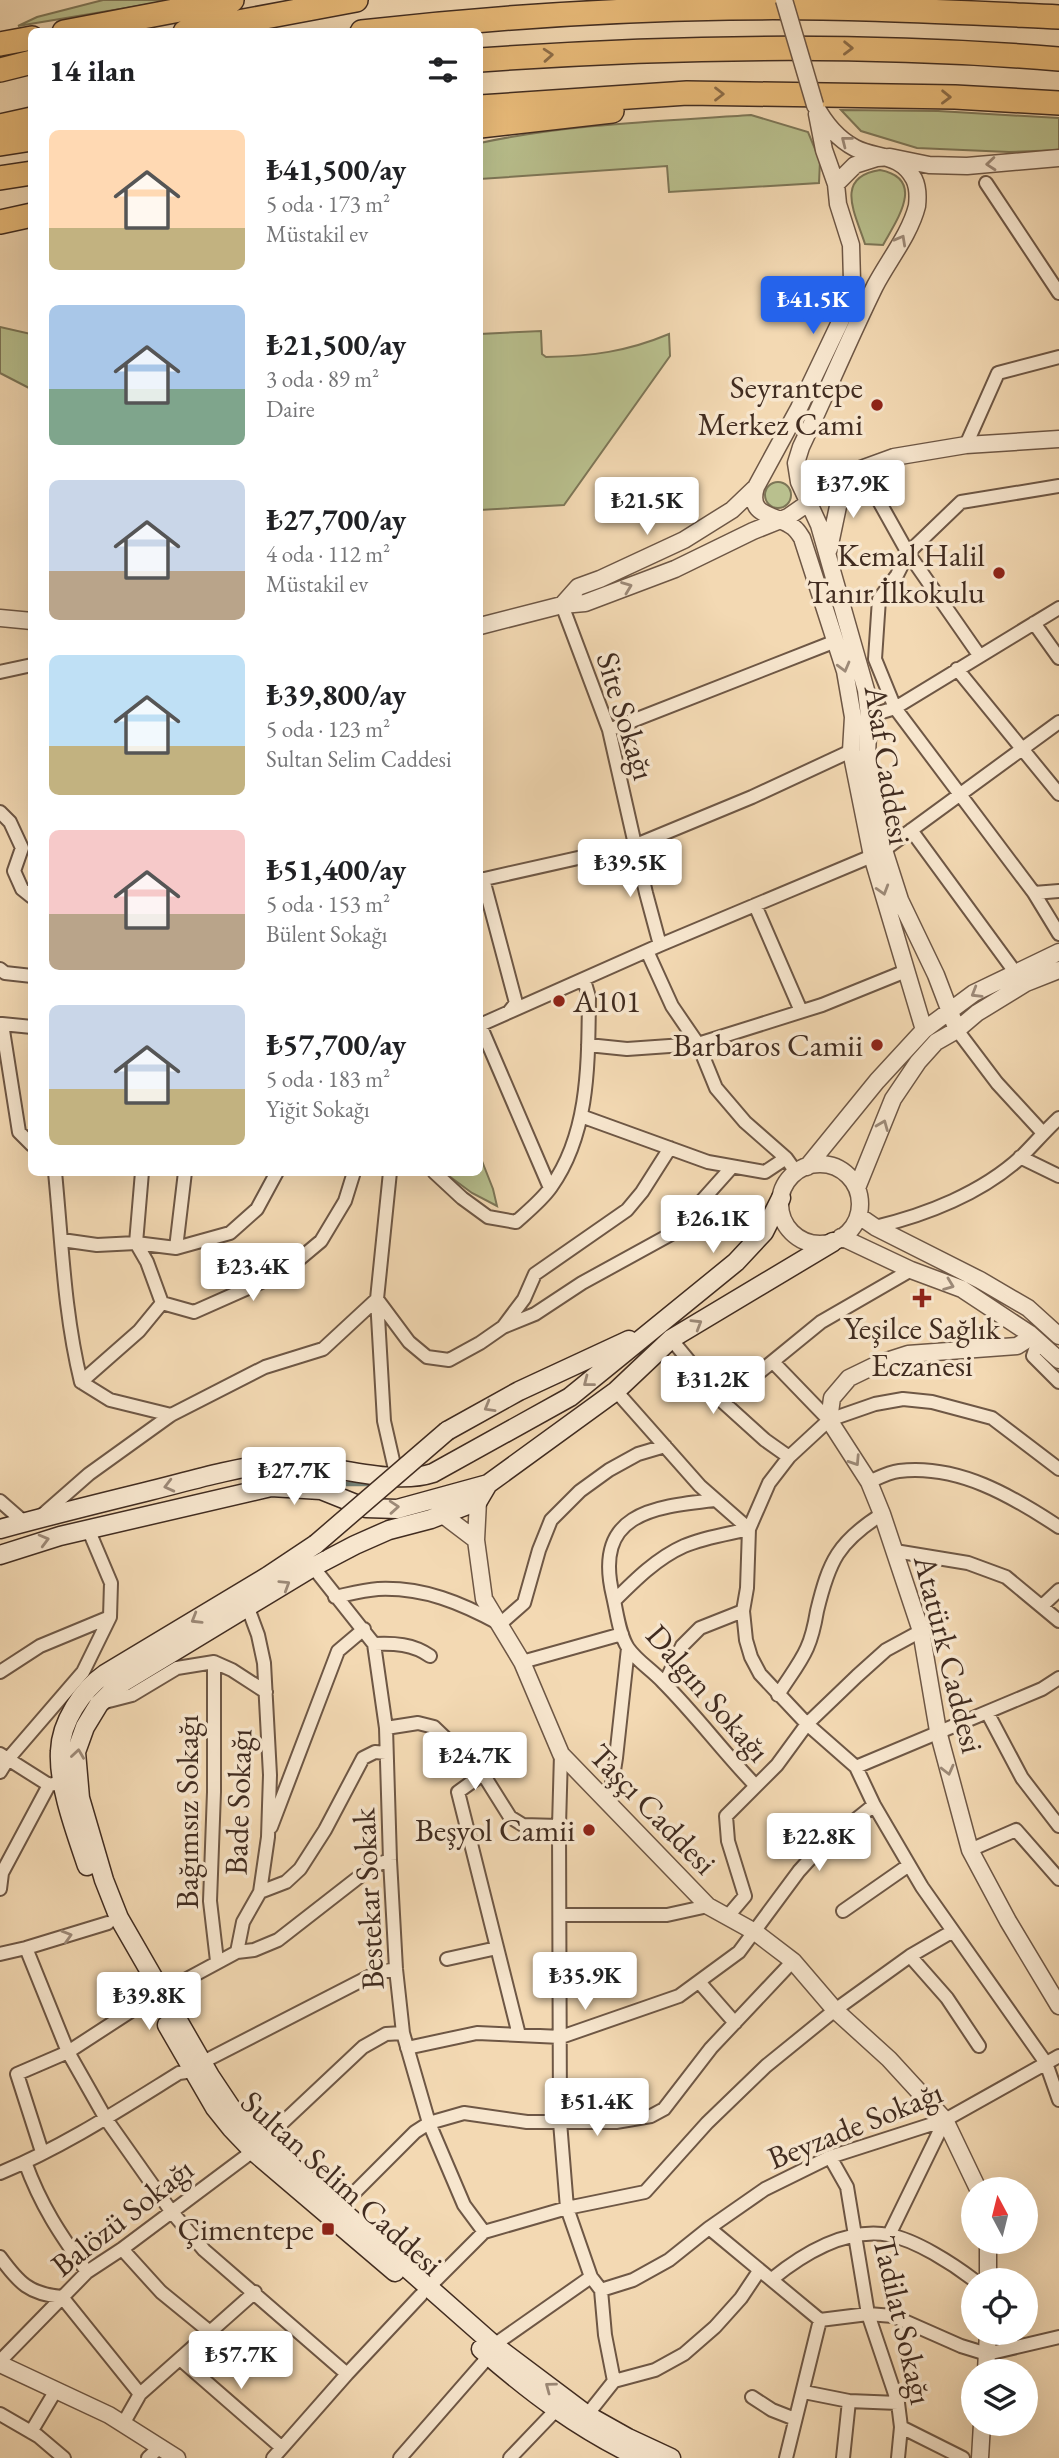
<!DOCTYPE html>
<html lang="tr">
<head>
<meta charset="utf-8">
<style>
  :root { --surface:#fff; --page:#f2f2f2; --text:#202124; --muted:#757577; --accent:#2563eb }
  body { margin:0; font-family:"EB Garamond",serif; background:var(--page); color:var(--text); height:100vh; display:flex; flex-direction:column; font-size:26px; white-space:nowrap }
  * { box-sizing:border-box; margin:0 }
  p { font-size:23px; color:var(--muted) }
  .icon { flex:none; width:38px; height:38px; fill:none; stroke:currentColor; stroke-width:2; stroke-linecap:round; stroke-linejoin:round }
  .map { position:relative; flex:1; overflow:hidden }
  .side { position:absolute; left:28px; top:28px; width:455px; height:1148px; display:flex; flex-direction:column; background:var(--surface); border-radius:10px; box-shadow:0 7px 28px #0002 }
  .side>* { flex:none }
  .needle { width:46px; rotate:353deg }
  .controls { position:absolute; left:961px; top:2177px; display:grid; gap:14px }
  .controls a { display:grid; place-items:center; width:77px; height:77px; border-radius:50%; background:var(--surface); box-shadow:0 7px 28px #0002; font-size:35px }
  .price { position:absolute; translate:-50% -60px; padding:0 16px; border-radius:7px; background:#fff; color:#222; font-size:23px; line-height:46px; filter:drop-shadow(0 2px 4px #0008) }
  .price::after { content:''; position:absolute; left:50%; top:42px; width:21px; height:16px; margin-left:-10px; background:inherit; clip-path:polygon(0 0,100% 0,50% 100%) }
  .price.current { background:var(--accent); color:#fff }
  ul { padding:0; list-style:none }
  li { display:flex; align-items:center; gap:21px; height:175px; padding:0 21px }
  li span { display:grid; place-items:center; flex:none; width:196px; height:140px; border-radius:10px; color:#555 }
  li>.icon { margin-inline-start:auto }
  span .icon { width:84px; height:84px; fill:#fffc; stroke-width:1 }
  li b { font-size:30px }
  h2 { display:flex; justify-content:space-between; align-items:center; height:84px; padding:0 21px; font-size:30px }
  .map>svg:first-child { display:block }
  .green { fill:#b9c08e; stroke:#7d7657; stroke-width:2 }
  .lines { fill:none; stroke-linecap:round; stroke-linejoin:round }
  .stream { stroke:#778175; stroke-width:4.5 }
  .minor-casing { stroke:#6e5745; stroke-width:16 }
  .tertiary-casing { stroke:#6e5745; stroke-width:19 }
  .secondary-casing { stroke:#412c20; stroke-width:21 }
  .motorway-casing { stroke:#412c20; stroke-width:26 }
  .minor { stroke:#f7e6ce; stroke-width:12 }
  .tertiary { stroke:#f7e6ce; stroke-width:16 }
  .secondary { stroke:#f7e6ce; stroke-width:18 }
  .motorway { stroke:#eabc7a; stroke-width:23 }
  .tertiary-bridge-casing { stroke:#6e5745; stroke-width:19; stroke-linecap:butt }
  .secondary-bridge-casing { stroke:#412c20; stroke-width:21; stroke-linecap:butt }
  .tertiary-bridge { stroke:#f7e6ce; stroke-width:16 }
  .secondary-bridge { stroke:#f7e6ce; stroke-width:18 }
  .oneway { stroke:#8d6d48 }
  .oneway2 { stroke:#9c8977 }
  .poi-dot { fill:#8f2418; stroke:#f7e6ce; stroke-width:2.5 }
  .labels { text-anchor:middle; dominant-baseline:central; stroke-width:7; stroke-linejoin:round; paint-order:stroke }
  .poi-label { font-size:32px; fill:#412c20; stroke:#f7e6ce; text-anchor:end }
  .street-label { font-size:32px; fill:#412c20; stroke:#f7e6ce }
</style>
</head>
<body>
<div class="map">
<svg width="1059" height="2458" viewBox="0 0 1059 2458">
  <rect width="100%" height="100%" fill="#f3d9b3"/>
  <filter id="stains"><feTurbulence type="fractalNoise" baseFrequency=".00286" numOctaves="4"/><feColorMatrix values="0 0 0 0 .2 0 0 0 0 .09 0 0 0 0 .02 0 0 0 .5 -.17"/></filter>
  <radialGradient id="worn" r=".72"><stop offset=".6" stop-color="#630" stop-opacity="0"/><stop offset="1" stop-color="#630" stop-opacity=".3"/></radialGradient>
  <path class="green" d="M103,0H174L18,26L37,17Z
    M841,110L938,111L1059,118V150L1009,152L917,148L861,131Z
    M751,115L808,132L820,161L819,183L669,192L667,166L480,179V143C567,124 662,121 751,115Z
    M880,170C927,179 896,221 883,245L865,244C856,215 833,177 880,170Z
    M0,327L31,334V389L0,373Z
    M541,331L542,354L546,357C592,356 626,352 669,334L670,356L564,505L480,510V334Z
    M765 495a13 13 0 1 1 26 0a13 13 0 1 1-26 0Z
    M480,1156L493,1189L497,1206L472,1193L445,1173L480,1172Z"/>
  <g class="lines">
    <path class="stream" d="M326,1484H377"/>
    <defs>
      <path id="minor" d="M986,183L1059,293
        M966,445L998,373L1059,357
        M861,469L908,553L897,575L879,599L875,659L895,708L1034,893L1059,934
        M562,605L609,730L646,893L660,945
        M1034,623L1059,658
        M979,655L908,553L961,502L1059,486
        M957,669L1059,794
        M0,672L32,665
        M869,716L895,708L1059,608
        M609,730L836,641
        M0,812L10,822L22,848
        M911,830L1015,972
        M22,848L14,871L22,889L32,897
        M884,850L1059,722
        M483,879L516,1003L509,1012
        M480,880L636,845L752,797L851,751
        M1034,893L1059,891
        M755,905L801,1011
        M647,951L672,1006L698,1044L716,1088L745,1122L786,1158
        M0,969L5,973L32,976
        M0,1024H2L19,1132L32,1145
        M2,1024L32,1027
        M480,1025L660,945L872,856
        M480,1025L550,1188
        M957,1030L997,1083L1043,1133
        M588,1045L627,1049L698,1044L822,1005L906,971
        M581,1116L708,1162L765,1172L786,1158L796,1172
        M1020,1157L1059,1176
        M55,1172C62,1243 64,1313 81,1382L110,1400L171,1415
        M434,1172L462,1198L488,1217L516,1222C527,1212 542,1200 551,1187C590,1132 588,1062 589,997L584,980
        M875,1227C926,1215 982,1193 1021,1157C1034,1144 1046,1130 1059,1118
        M62,1240L97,1245L136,1243L176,1248L230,1233L257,1209L277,1172
        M136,1243L147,1262L162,1303L194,1312L284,1272L321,1241L345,1201L354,1172
        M136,1243L142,1172
        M176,1248L185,1172
        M377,1299L409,1342L427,1357L449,1360L480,1343L503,1327L524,1299L535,1274L627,1210L642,1192L670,1148
        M377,1299L384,1421L397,1478
        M503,1327L535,1314L582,1283L673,1233L732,1167
        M671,1339L723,1402L765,1440L789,1457
        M1038,1341L1033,1356L1059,1382
        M773,1362L829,1420
        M81,1382L139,1331L162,1303
        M616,1391L700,1486L749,1529
        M723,1402L821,1322L911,1270
        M1059,1469L992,1418L932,1402L903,1399L875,1404L829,1420L789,1457L769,1483L749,1529L747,1588L743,1611L746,1640L751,1657L760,1674L807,1724L856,1767L874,1805L922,1887L1046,2063L1059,2100
        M869,1482C878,1478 889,1472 899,1471C958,1464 1012,1496 1059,1527
        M715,1500C651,1507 593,1514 613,1596C617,1613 619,1634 628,1648C637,1661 652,1670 663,1682C696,1715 724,1753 756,1786
        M0,1501L24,1522
        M40,1517L89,1474L171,1415L265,1367L323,1349L377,1299L390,1172
        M895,1551L968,1563L1006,1577L1059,1621
        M313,1567L374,1644L386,1728L390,1860L396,1969L403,2033L429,2123L464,2205L484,2232
        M335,1597C349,1594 364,1590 378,1589C424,1587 461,1603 500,1624L524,1603L539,1550L551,1520L580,1491L609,1470L638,1454L665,1446
        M614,1601C635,1580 657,1558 684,1546C705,1537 728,1534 749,1529
        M1042,1606L1059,1590
        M374,1644C394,1643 413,1644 430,1656
        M214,1662V1792L210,1901L217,1961
        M522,1662L622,1634
        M0,1672L40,1646L110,1617
        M665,1683L682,1646L700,1628L743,1611
        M778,1695C787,1680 800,1664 807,1648C812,1637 815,1623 817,1611C829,1561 838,1542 882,1514
        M101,1703L132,1695L177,1668L214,1662L232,1670L266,1692
        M987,1712L1022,1778L1059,1826
        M386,1728L418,1723L434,1727L483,1774L510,1817L523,1825L559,1826
        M0,1754L49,1785
        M561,1754L559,1826L560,2122L567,2208L591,2277L601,2290L605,2335L614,2381
        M856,1767L1042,1689L1059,1678
        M0,1772L8,1759L83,1672L110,1617L111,1583L89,1531
        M483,1774L458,1792L519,2035
        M609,1802L616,1758L628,1648
        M271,1827L338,1651L364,1629
        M970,1850L1016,1830L1059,1879
        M0,1889L2,1873L49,1785L64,1782
        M260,1892L286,1882L300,1869L325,1830L363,1758L375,1752L386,1753
        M843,1911L909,1865
        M560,1915H667L708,1906
        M728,1916L745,1896L728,1841L726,1816L777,1765L807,1724L857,1676L886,1650L921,1631
        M26,1948L68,2052L106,2119L171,2211L204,2250L347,2374
        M237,1952L243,1922L260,1892L268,1837L270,1775L264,1663L258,1635L248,1608
        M0,1954L26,1948L108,1923
        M910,1956L947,1998L979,2046
        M447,1959L497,1948
        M700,1983L735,2023
        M161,1993L237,1952L254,1950L278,1940L373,1866L390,1860
        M407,2048L477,2033L561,2037L679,1996L739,1952L799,1871L819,1849L874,1805
        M203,2062L376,1973L396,1969
        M263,2141L363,2047L386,2034L403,2033
        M42,2152L17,2074L68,2052L151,1998
        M830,2157L847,2187L868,2314L898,2403L901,2427L898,2458
        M25,2162C41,2206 60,2234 87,2272
        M0,2173C63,2147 121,2109 179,2073L193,2071
        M340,2207L415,2132L429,2123L464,2113L527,2122H616L651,2116L664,2109L711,2048L793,1961
        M709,2228L820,2320L868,2314L893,2316L961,2346L987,2354L1059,2337
        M889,2235L945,2120
        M122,2249L161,2292L210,2332
        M0,2257C19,2283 29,2294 62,2297L140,2394
        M772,2279C803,2254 846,2227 889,2235C916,2240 953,2264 974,2280
        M429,2287L484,2232L567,2208L645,2192L707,2123L766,2066L835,2010L910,1956L953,1931
        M601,2290L633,2280L669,2260L709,2228L765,2189L830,2157L945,2120L1059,2056
        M494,2345L591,2277
        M180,2359L281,2447
        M0,2361L87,2272L122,2249L253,2151
        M804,2392L849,2401L898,2403
        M752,2397L772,2410L795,2419
        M0,2414L38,2436L64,2458
        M587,2415L614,2381L655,2370L684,2354L715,2327L741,2298L759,2271
        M123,2424L140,2394L255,2292
        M901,2427L963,2458
        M31,2432L56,2390
        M148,2458L160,2447
        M273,2458L347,2374L421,2295
        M400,2458L489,2356
        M510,2458L555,2411
        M786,2458L820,2320
        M843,2458L849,2401"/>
      <path id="tertiary" d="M815,105C824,122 838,139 855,148C876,159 900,153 914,179C918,187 918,197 917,206C910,234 888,261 875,286C849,339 826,394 801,447L796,463L799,482L819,525L866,690L869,716L867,754L884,850L900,900L936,975L957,1030
        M836,184L855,165L877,158L890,157L929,165L967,166L1059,158
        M756,487C747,516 773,514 790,525C796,528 799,533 802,538L845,671L853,717L851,751L872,856L924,1030
        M829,549L844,478
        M562,605L578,587L600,579L684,540L732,510L756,487L799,408L841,320L852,281L851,245L838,204L836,184L824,150L817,114
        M0,618L32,621
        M480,626L562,605L585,603L675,569L753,531L788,517L844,478L861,469L894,457L966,445L1059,439
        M780 1204a40 40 0 1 1 80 0a40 40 0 1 1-80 0Z
        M807,1167L877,1081L924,1030L974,993L1059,952
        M857,1188L893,1099L918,1062L936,1042L957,1030L977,1013L1026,983L1059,970
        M859,1216L875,1227L980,1280L1028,1308L1059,1336
        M841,1237L911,1270L962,1289L1030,1334L1059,1360
        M1030,1334L1028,1339L1017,1346L908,1354L880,1363L849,1378L832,1398L829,1420L869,1482L882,1514L921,1631L938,1731L970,1850L1008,1921L1059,2006
        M478,1501L476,1540L484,1599L522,1662L561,1754L708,1906L755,1932L793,1961L835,2010L889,2059L945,2120L978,2189
        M443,1515L476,1540
        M988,2242V2280
        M0,2364L109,2415L177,2458
        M986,2371L988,2333
        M980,2458L982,2424"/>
      <path id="secondary" d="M447,1431L519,1391L629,1340
        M488,1484L478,1501L431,1519L389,1530L355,1545L313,1567L117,1686L99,1704L85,1727L76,1752L80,1798L104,1880L119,1918L210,2076L232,2109L263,2141L494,2345L587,2415L628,2438L671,2458
        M0,1529C48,1516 96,1504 145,1492C186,1482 228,1469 270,1464C322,1459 387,1488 433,1473L570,1397L736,1262L764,1232L781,1198
        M0,1555L60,1536L271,1487L321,1490L366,1508L397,1509L488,1484L616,1391L671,1339L833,1242
        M87,1866C76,1833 58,1786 60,1751C61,1722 82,1690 105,1674L268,1576L316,1544
        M167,2025L215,2108L231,2128L253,2151L395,2272
        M481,2349C531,2393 579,2429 640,2458"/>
      <path id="motorway" d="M64,32L232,0
        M185,32L356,0
        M362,32C484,18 606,10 729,8C839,6 949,12 1059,17
        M0,44L32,38
        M480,60C673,46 866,43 1059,59
        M0,70L32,62
        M480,107L687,93L955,97L1059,103
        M0,126L32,119
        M480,126L612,111
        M0,144L32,139
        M0,178L32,173
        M0,222L32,215"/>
    </defs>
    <use href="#minor" class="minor-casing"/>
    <use href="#tertiary" class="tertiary-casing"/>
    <use href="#secondary" class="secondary-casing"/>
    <use href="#motorway" class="motorway-casing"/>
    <use href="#minor" class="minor"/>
    <use href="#tertiary" class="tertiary"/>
    <use href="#secondary" class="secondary"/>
    <use href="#motorway" class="motorway"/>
    <defs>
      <path id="tertiary-bridge" d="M784,0L815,105"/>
      <path id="secondary-bridge" d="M316,1544L447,1431"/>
    </defs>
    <use href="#tertiary-bridge" class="tertiary-bridge-casing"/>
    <use href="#secondary-bridge" class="secondary-bridge-casing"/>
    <use href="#tertiary-bridge" class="tertiary-bridge"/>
    <use href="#secondary-bridge" class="secondary-bridge"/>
  </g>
  <defs><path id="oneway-chevron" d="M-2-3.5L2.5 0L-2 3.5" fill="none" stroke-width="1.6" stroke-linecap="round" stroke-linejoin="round" transform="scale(1.75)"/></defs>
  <g class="oneway">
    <use href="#oneway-chevron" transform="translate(848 48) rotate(1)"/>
    <use href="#oneway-chevron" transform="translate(548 55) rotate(-4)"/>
    <use href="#oneway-chevron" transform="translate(719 94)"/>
    <use href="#oneway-chevron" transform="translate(946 97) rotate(1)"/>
  </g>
  <g class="oneway2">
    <use href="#oneway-chevron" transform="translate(846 141) rotate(-142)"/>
    <use href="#oneway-chevron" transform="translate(991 164) rotate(175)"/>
    <use href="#oneway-chevron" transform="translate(901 240) rotate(-61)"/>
    <use href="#oneway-chevron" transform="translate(627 587) rotate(-21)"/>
    <use href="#oneway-chevron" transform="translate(844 667) rotate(75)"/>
    <use href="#oneway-chevron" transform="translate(883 890) rotate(73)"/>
    <use href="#oneway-chevron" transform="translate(976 993) rotate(149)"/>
    <use href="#oneway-chevron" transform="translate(883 1125) rotate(-68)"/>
    <use href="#oneway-chevron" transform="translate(949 1285) rotate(21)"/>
    <use href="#oneway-chevron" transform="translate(697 1324) rotate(-31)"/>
    <use href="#oneway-chevron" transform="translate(588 1382) rotate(142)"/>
    <use href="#oneway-chevron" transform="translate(489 1407) rotate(150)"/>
    <use href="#oneway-chevron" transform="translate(855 1461) rotate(57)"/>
    <use href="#oneway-chevron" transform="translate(169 1486) rotate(166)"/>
    <use href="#oneway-chevron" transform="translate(394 1507) rotate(-4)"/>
    <use href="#oneway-chevron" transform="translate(44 1540) rotate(-15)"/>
    <use href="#oneway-chevron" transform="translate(285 1585) rotate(-32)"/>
    <use href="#oneway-chevron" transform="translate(196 1619) rotate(149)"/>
    <use href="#oneway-chevron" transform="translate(78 1754) rotate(-82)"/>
    <use href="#oneway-chevron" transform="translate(948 1770) rotate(76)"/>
    <use href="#oneway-chevron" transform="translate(67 1936) rotate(-17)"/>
    <use href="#oneway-chevron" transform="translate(550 2387) rotate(-143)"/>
  </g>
  <g class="poi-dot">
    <circle cx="877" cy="405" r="7"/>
    <circle cx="999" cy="573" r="7"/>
    <circle cx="559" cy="1001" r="7"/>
    <circle cx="877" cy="1045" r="7"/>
    <path d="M918.5 1287.5h7v7h7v7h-7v7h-7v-7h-7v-7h7z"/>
    <circle cx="589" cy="1830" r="7"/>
    <rect x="321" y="2222" width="14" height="14" rx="3.5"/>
  </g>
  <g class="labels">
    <g class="poi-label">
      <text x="863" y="387">Seyrantepe<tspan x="863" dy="37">Merkez Cami</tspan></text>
      <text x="985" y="555">Kemal Halil<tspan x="985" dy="37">Tanır İlkokulu</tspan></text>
      <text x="573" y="1001" text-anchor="start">A101</text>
      <text x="863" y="1045">Barbaros Camii</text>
      <text x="922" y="1328" text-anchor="middle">Yeşilce Sağlık<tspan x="922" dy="37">Eczanesi</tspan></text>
      <text x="575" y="1830">Beşyol Camii</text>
      <text x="314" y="2229">Çimentepe</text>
    </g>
    <g class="street-label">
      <text transform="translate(626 716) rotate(73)">Site Sokağı</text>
      <text transform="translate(888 765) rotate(81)">Asaf Caddesi</text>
      <text transform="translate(949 1654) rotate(76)">Atatürk Caddesi</text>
      <text transform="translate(708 1693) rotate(49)">Dalgın Sokağı</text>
      <text transform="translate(238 1802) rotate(-88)">Bade Sokağı</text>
      <text transform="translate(653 1809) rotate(46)">Taşçı Caddesi</text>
      <text transform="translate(187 1812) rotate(-90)">Bağımsız Sokağı</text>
      <text transform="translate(368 1899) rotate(-93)">Bestekar Sokak</text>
      <text transform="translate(855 2125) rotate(-22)">Beyzade Sokağı</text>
      <text transform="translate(342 2183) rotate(42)">Sultan Selim Caddesi</text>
      <text transform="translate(122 2217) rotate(-38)">Balözü Sokağı</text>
      <text transform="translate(903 2320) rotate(77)">Tadilat Sokağı</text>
    </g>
  </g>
  <rect width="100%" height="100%" filter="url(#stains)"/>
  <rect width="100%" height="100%" fill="url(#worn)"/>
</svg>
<div class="controls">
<a><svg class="needle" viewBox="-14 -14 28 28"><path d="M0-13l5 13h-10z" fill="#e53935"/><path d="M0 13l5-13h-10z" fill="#757577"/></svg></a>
<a><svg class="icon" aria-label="locate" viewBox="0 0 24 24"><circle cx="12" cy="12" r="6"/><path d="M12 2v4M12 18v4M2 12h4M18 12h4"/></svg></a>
<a><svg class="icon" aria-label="layers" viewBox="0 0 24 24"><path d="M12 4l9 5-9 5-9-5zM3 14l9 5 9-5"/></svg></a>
</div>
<b class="price current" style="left:813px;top:336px">₺41.5K</b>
<b class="price" style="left:853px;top:520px">₺37.9K</b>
<b class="price" style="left:647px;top:537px">₺21.5K</b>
<b class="price" style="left:630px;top:899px">₺39.5K</b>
<b class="price" style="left:713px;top:1255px">₺26.1K</b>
<b class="price" style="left:253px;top:1303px">₺23.4K</b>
<b class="price" style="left:713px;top:1416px">₺31.2K</b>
<b class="price" style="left:294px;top:1507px">₺27.7K</b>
<b class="price" style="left:475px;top:1792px">₺24.7K</b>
<b class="price" style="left:819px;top:1873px">₺22.8K</b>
<b class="price" style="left:585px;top:2012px">₺35.9K</b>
<b class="price" style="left:149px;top:2032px">₺39.8K</b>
<b class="price" style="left:597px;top:2138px">₺51.4K</b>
<b class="price" style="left:241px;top:2391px">₺57.7K</b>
<section class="side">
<h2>14 ilan<svg class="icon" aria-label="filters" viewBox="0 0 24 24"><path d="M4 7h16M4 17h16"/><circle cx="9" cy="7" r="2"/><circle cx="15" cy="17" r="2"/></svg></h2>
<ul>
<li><span style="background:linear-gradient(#ffd9b3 70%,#c2b280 0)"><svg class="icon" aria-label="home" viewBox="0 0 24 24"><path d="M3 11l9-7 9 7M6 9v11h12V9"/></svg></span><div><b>₺41,500/ay</b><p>5 oda · 173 m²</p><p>Müstakil ev</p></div></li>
<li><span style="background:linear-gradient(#a9c7e8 60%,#7fa58c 0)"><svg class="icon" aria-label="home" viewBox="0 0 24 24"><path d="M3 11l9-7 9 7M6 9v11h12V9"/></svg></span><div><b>₺21,500/ay</b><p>3 oda · 89 m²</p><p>Daire</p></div></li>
<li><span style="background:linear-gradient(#c9d6e8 65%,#b9a48a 0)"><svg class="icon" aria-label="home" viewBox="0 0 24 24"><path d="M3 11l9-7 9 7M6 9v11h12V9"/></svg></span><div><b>₺27,700/ay</b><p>4 oda · 112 m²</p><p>Müstakil ev</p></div></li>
<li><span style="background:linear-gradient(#bfe0f5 65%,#c2b280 0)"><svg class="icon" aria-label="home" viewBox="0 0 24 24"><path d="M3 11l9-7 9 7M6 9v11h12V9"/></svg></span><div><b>₺39,800/ay</b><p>5 oda · 123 m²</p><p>Sultan Selim Caddesi</p></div></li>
<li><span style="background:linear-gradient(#f6c9c9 60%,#b9a48a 0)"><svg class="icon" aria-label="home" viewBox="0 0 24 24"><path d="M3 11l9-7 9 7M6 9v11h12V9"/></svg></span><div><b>₺51,400/ay</b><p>5 oda · 153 m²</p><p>Bülent Sokağı</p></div></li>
<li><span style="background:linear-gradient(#c9d6e8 60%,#c2b280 0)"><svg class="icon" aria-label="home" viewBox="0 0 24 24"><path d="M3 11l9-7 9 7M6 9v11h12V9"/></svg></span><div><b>₺57,700/ay</b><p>5 oda · 183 m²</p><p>Yiğit Sokağı</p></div></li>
</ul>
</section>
</div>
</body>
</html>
